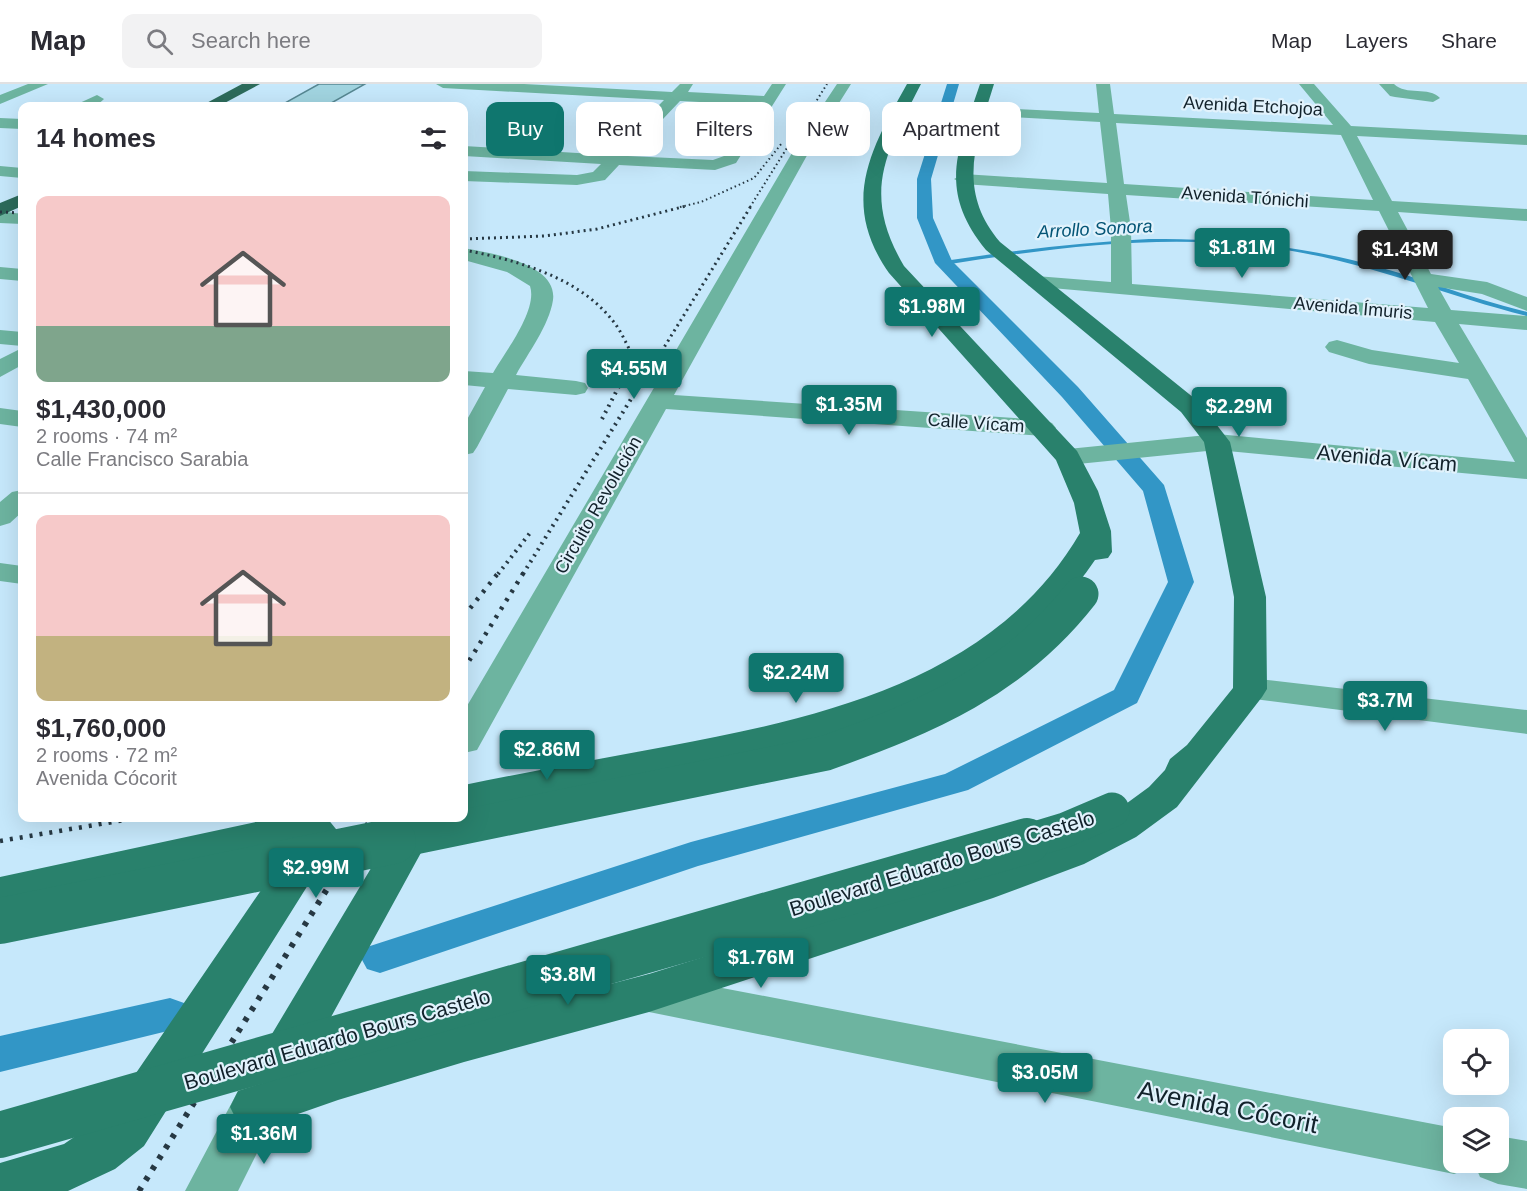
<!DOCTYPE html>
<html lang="en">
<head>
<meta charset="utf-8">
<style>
  :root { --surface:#fff; --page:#f2f2f3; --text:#2b2b33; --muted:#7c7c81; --line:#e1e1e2; --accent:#0f766e }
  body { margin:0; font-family:Helvetica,sans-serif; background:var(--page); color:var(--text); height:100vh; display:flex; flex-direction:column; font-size:22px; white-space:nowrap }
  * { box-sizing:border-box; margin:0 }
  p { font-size:20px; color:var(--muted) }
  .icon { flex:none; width:33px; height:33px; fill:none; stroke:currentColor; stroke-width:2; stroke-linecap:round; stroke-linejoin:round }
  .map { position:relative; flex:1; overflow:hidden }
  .side { position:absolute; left:18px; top:18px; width:450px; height:720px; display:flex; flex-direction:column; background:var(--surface); border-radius:12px; box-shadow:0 6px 24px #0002 }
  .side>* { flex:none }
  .hud { position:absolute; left:486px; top:18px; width:570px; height:54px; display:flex; gap:12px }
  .fabs { position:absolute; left:1443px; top:945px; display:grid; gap:12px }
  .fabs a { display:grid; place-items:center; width:66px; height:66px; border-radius:12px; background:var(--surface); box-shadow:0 6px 24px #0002; font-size:30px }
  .price { position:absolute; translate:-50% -51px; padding:0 14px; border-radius:6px; background:var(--accent); color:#fff; font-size:20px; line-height:39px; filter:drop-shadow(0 2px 3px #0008) }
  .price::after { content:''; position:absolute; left:50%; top:36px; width:18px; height:14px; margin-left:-9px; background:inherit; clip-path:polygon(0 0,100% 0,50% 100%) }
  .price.active { background:#222; color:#fff }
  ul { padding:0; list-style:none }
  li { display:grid; align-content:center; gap:12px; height:318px; padding:0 18px }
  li+li { border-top:2px solid var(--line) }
  li span { display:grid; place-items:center; height:186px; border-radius:12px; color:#555 }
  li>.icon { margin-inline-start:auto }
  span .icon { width:108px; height:108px; fill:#fffc; stroke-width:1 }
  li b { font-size:26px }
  h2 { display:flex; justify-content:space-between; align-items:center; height:72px; padding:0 18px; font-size:26px }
  .pill { padding:0 21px; border-radius:12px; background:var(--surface); box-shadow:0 6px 24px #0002; font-size:21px; line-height:54px }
  .pill.active { background:var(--accent); color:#fff }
  header { display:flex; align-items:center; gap:36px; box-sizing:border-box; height:84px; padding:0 30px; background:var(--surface); border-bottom:2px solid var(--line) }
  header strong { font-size:28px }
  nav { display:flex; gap:33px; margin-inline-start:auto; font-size:21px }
  .search { width:420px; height:54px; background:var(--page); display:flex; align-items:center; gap:15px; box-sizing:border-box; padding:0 21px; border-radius:12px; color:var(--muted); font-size:22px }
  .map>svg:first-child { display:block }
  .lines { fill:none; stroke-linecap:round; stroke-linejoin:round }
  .stream { fill:#3296c6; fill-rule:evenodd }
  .canal { fill:#3296c6; fill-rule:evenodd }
  .building { fill:#a1d4e0; stroke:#568792; stroke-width:1.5 }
  .minor { fill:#6db4a0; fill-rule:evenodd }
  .major { fill:#29816c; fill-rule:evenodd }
  .highway { fill:#2c6b5b; fill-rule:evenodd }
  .rail-far4 { stroke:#263843; stroke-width:2; stroke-dasharray:1.5 3; stroke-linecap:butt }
  .rail-far3 { stroke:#263843; stroke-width:3; stroke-dasharray:2 4; stroke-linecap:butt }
  .rail-far2 { stroke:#263843; stroke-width:4; stroke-dasharray:2 5; stroke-linecap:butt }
  .rail-far1 { stroke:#263843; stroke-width:4.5; stroke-dasharray:3 7; stroke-linecap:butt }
  .rail { stroke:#263843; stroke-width:6; stroke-dasharray:4.5 8; stroke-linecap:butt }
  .major-bridge-far1 { stroke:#29816c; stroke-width:35 }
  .major-bridge { stroke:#29816c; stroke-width:46 }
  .labels { text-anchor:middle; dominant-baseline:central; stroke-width:4.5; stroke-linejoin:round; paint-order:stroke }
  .far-street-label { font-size:18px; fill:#12222b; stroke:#e1f2fc }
  .far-water-label { font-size:18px; font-style:italic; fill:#035475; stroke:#e1f2fc }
  .street-label { font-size:21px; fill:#12222b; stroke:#e1f2fc }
  .near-street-label { font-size:26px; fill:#12222b; stroke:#e1f2fc }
</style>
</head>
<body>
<header>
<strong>Map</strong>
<div class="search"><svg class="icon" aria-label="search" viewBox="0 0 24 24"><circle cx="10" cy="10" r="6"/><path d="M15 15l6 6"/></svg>Search here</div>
<nav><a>Map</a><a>Layers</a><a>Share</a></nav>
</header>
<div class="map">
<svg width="1527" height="1107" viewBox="0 0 1527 1107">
  <rect width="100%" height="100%" fill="#c6e8fb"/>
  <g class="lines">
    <path class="stream" d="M1149,155C1220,155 1283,160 1352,176C1412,190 1468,214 1527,228V232C1451,213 1379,183 1303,169C1184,146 1062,162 944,181L941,179L944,177C1012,167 1080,158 1149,155Z"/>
    <path class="canal" d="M947,0H959L931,95L933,134L952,177L1078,303L1164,401L1194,498L1137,619L968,706L698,782L380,889L367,885L361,874L367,863L691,758L945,690L1114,606L1168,498L1143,407L1062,313L935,179L917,134V95Z
      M170,914L184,919L190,931L184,943L0,988V952Z"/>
  </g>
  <path class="building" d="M319,0H365L326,22L283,20Z"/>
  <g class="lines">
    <path class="minor" d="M28,0H48L0,20V11Z
      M436,0H524L672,8L680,0H693L688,8L764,12L772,0H786L736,79L715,86L619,81L605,96L577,101L464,97V87L577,91L593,88L601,80L464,72V62L610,71L664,16L443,4ZM680,17L758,21L724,72L713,76L628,72Z
      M837,0H851L815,57L674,311L1043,336L1052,339L1056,344L1052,349L1043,352L666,325L482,657L477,666L464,669V627L799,57Z
      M1096,0H1110L1114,30L1333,41L1299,0H1314L1351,42L1527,51V61L1357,52L1392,117L1527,125V137L1398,128L1431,190L1487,198L1527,213V227L1482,210L1438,203L1451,226L1527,232V246L1459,240L1527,354V395L1217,366L1068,381L1059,379L1055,373L1059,367L1068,365L1217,350L1515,378L1468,295L1369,280L1329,268L1325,263L1329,258L1337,256L1372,266L1459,279L1435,238L1029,202L1026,198L1029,194L1036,192L1111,198V145L1108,110L963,100L954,95L963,90L1107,99L1100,38L978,31L971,27L978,23L1099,29ZM1116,39L1341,51L1373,116L1124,100ZM1126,111L1379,127L1428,224L1132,200L1131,145Z
      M1379,0H1394C1406,12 1429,2 1440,14L1433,18L1395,13L1390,12Z
      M97,11L104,15C96,24 84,23 73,22Z
      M0,34L22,35V45L0,44Z
      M0,82L22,84V94L0,92Z
      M0,127L22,130V140L0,139Z
      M464,164C489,169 558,179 553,216C549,242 528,269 516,291L576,297L585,299L588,304L585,309L576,311L508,305L477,363L473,369L464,371V341L485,303L464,301V287L493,289C505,268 538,226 530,202L507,188L464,176Z
      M0,183L22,185V197L0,195Z
      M0,246L22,248V262L0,260Z
      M22,264V281L0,293V275Z
      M0,324L22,327V343L0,340Z
      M22,406V428L10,439L0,442V418L12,408Z
      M0,479L22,482V500L0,497Z
      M1250,594L1527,626V650L1238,613L1233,605L1238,597Z
      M649,890L1454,1044V1078H1498V1052L1527,1057V1105L1498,1100L1480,1093L1474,1079L1472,1083L1454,1090L649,928L633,922L626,909L633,896Z
      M255,1001L272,1007L280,1023L238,1107H185L238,1007Z"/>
    <path class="major" d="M907,0H921C886,68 861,109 904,182L1077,367L1098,407L1111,447L1112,468L1108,474L1095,476C994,626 811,660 646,692C585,704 525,719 464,727V701C532,687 600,675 669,662C823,633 995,595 1080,449L1074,419L1056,376L889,189C840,119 870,66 907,0Z
      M980,0H994C976,58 956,106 1000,158L1199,318L1230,358L1266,513L1267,605L1262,613L1177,723L1136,753L1084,780L993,814L649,928L464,978L338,1016L255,1045L238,1039L230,1023L238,1007L269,997L263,995L256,980L263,965L401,734H440L302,986L464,938L649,890L963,792L1056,758L1108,733L1149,703L1165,686L1170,675L1187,661L1233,604L1234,513L1204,358L1181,328L986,166C937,106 958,66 980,0Z
      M274,734H327L340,750L144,1062L115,1085L68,1107H0V1079L64,1060L108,1030L294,758L0,825V793Z"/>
    <path class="highway" d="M242,0H260L219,22H201Z
      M22,110V122L0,132V119Z"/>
    <path class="rail-far4" d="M680,123L701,118L754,94L782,59
      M750,123L827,0"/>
    <path class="rail-far3" d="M0,128L22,129
      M464,155L545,152L597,145L686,122
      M464,166C516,176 579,193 613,237C622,248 627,262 634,274L629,283
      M652,283L751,122"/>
    <path class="rail-far2" d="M602,335L630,281
      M498,490L530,449
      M523,490L652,281"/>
    <path class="rail-far1" d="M464,532L499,488
      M464,585L524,488
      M0,757L136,734
      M356,759L371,734"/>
    <path class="rail" d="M139,1107L357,757"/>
    <path class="major-bridge-far1" d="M385,759L826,669C927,633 1013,597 1081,510
      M1022,759L1065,746L1112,726"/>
    <path class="major-bridge" d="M0,837L393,757
      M0,1051L1027,757"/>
  </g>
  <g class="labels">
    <g class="far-street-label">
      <text transform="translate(1253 22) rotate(3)">Avenida Etchojoa</text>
      <text transform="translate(1245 113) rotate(4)">Avenida Tónichi</text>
      <text transform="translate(1353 224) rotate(5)">Avenida Ímuris</text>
      <text transform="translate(976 339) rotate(4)">Calle Vícam</text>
      <text transform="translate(598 421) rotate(-60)">Circuito Revolución</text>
    </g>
    <g class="far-water-label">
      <text transform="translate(1095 145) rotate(-3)">Arrollo Sonora</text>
    </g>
    <g class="street-label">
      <text transform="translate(1387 374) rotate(5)">Avenida Vícam</text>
      <text transform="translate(942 779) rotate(-17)">Boulevard Eduardo Bours Castelo</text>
      <text transform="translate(337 955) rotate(-16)">Boulevard Eduardo Bours Castelo</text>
    </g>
    <g class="near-street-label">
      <text transform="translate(1228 1023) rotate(11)">Avenida Cócorit</text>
    </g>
  </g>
</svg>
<div class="fabs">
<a><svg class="icon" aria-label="locate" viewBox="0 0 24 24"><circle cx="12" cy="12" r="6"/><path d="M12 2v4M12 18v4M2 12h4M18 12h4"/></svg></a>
<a><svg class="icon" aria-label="layers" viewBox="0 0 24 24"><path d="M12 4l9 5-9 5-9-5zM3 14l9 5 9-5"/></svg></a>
</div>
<b class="price" style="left:1242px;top:195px">$1.81M</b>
<b class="price active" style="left:1405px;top:197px">$1.43M</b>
<b class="price" style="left:932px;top:254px">$1.98M</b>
<b class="price" style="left:634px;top:316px">$4.55M</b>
<b class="price" style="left:849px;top:352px">$1.35M</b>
<b class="price" style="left:1239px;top:354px">$2.29M</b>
<b class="price" style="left:796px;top:620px">$2.24M</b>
<b class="price" style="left:1385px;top:648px">$3.7M</b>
<b class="price" style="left:547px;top:697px">$2.86M</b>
<b class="price" style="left:316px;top:815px">$2.99M</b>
<b class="price" style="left:761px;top:905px">$1.76M</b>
<b class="price" style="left:568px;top:922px">$3.8M</b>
<b class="price" style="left:1045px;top:1020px">$3.05M</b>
<b class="price" style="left:264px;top:1081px">$1.36M</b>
<div class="hud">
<a class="pill active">Buy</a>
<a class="pill">Rent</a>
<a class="pill">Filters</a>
<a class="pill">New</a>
<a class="pill">Apartment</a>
</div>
<section class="side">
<h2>14 homes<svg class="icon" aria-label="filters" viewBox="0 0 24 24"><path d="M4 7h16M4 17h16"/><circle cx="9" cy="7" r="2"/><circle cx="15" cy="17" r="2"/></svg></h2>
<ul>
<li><span style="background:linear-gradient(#f6c9c9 70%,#7fa58c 0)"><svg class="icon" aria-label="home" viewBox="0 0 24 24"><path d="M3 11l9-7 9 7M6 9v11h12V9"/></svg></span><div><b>$1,430,000</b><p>2 rooms · 74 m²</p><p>Calle Francisco Sarabia</p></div></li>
<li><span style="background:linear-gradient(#f6c9c9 65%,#c2b280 0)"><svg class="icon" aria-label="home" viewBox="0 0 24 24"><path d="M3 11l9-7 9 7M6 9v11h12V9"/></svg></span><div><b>$1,760,000</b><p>2 rooms · 72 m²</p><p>Avenida Cócorit</p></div></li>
</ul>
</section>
</div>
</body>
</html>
